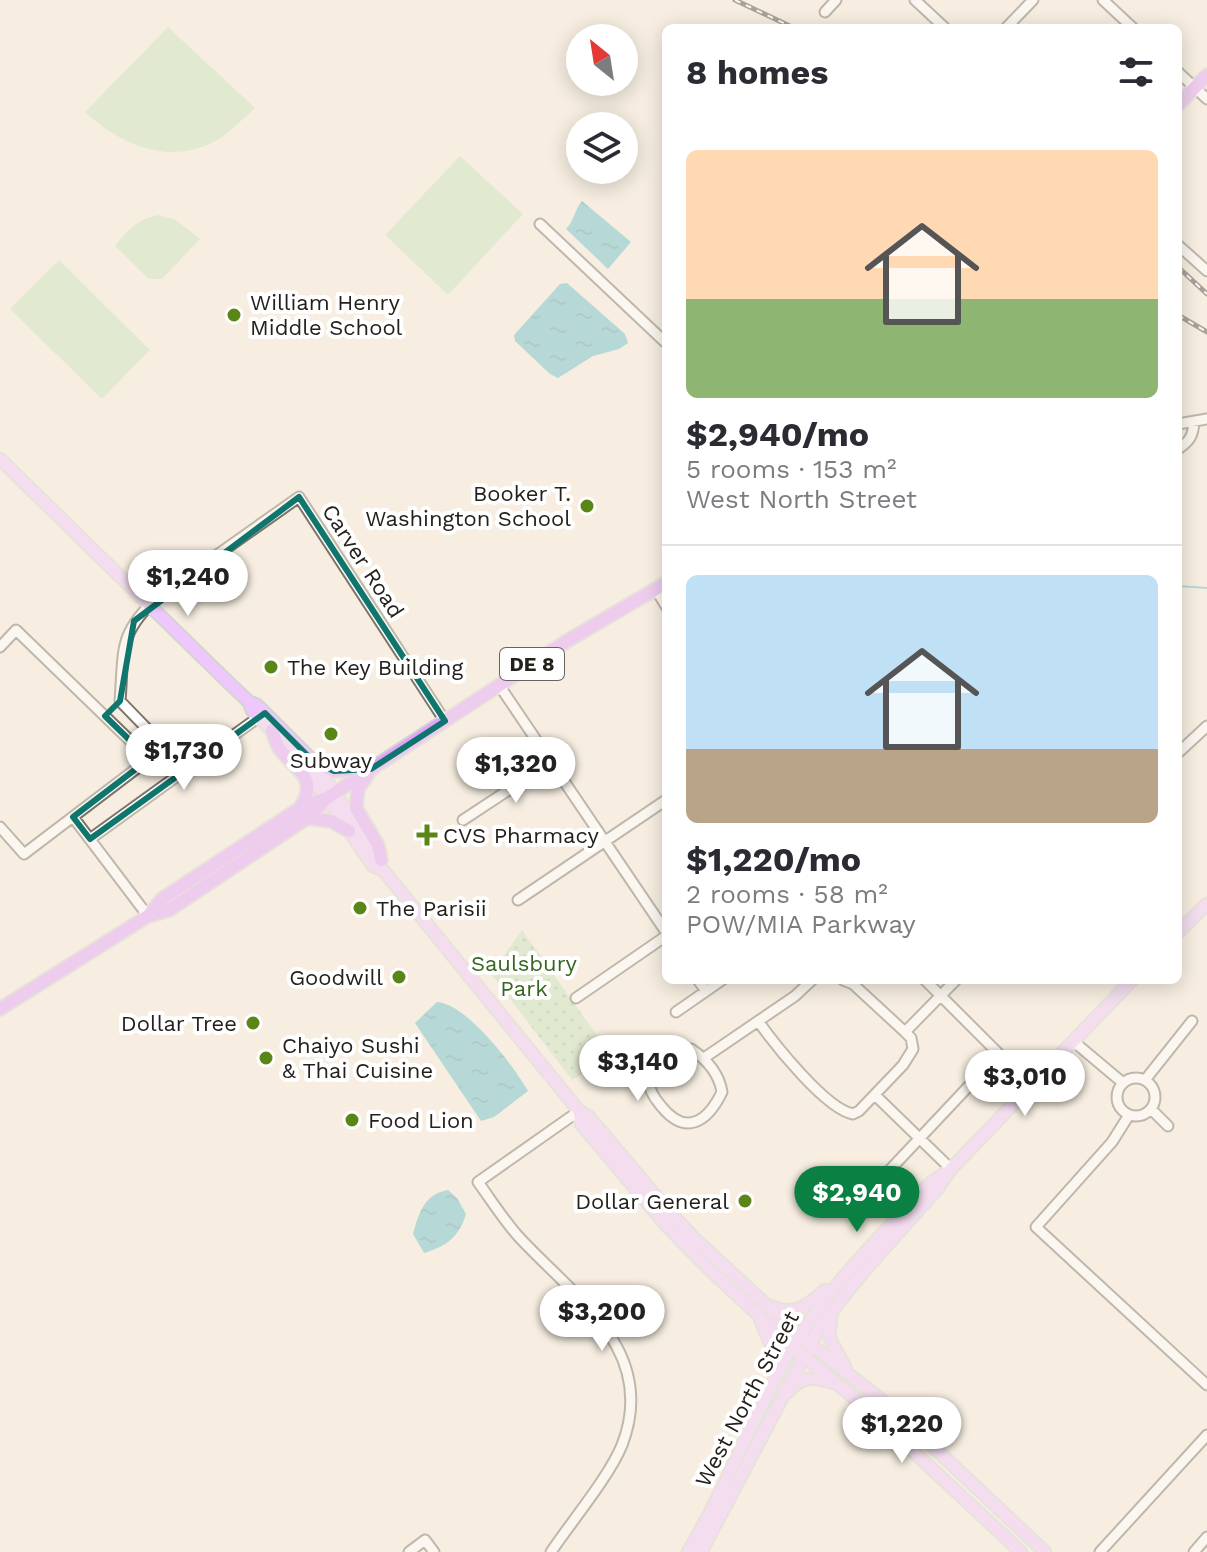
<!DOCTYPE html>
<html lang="en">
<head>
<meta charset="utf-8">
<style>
  :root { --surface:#fff; --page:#f2f2f3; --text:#2b2b33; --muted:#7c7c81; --line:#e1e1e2; --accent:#0b8043 }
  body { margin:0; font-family:"Work Sans",sans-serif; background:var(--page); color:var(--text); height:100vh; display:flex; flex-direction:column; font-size:30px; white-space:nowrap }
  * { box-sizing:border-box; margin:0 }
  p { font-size:26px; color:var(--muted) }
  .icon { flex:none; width:44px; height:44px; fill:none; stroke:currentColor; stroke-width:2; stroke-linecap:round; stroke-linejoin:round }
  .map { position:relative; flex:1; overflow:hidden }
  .drawer { position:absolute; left:662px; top:24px; width:520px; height:960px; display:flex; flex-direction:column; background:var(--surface); border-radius:12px; box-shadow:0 4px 20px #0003 }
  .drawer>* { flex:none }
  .needle { width:52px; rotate:330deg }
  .buttons { position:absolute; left:566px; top:24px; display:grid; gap:16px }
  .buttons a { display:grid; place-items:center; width:72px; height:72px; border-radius:50%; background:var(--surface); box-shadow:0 4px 20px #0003; font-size:40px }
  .price { position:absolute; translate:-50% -68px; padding:0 18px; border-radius:28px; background:#fff; color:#222; font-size:26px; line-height:52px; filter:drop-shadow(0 2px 4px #0008) }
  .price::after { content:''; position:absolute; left:50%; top:48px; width:24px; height:18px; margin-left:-12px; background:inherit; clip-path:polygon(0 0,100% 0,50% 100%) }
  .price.selected { background:var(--accent); color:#fff }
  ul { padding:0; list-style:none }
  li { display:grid; align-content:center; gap:16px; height:424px; padding:0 24px }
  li+li { border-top:2px solid var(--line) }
  li span { display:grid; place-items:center; height:248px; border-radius:12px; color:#555 }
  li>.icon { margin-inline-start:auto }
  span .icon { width:144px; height:144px; fill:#fffc; stroke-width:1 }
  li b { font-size:34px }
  h2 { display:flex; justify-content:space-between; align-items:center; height:96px; padding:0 24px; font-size:34px }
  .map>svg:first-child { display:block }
  .grass { fill:#c7e3bc }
  .park { fill:url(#park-dots) }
  .water { fill:url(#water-ripples) }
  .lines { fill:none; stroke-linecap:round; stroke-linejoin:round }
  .stream { stroke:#66bcc7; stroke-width:2 }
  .minor-casing { stroke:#7c7469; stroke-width:13 }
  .major-casing { stroke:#d3d3d2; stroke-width:15 }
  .highway-casing { stroke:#d3d3d2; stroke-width:16 }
  .minor { stroke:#fff; stroke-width:9 }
  .major { stroke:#eec7fd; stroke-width:11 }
  .highway { stroke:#e3a2fb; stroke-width:12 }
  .rail-casing { stroke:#4a4640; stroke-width:5 }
  .rail { stroke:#fff; stroke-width:2; stroke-dasharray:6; stroke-linecap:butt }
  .marked { fill:none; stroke:#0f766e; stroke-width:6; stroke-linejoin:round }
  .poi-dot { fill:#598616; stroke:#fff; stroke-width:3 }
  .labels { text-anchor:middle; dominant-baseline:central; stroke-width:8; stroke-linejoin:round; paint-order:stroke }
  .shield { fill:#fff; stroke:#666460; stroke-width:2 }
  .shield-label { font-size:20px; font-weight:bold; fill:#24211c }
  .poi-label { font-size:22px; fill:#24211c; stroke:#fff; text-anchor:start }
  .street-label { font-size:22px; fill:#24211c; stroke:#fff }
  .park-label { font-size:22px; fill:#36661f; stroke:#fff }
</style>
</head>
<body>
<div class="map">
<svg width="1207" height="1552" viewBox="0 0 1207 1552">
  <defs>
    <pattern id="park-dots" width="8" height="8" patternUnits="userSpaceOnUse" patternTransform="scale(2)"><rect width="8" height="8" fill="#c7e3bc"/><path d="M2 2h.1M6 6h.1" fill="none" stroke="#abc2a1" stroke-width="1.8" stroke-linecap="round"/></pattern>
    <pattern id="water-ripples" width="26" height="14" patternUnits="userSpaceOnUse" patternTransform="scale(2)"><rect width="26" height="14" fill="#66bcc7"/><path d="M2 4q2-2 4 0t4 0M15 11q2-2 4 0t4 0" fill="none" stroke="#58a1aa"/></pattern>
  </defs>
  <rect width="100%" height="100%" fill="#f7eee1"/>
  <path class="grass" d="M168,27L255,108C244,118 233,129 222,137C174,168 123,147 85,112Z
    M460,156L523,214L448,295L385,235Z
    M158,215L176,220L200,239L162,279H149L115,246C128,229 137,220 158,215Z
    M59,260L150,350L102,399L10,309Z"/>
  <path class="park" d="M522,930L611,1055L572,1080L491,974Z"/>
  <path class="water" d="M582,201L631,242L608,269L566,229C575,220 574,210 582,201Z
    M567,283L625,334L628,343L619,349L593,356L558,378L550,374L515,341L514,335L560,284Z
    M437,1002C467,1004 513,1065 528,1091L494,1117L481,1121L415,1023Z
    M448,1190L457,1198L466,1214C459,1237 447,1246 424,1253L413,1234C419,1213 424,1194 448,1190Z"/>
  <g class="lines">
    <path class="stream" d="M1178,586L1207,588"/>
    <defs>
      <path id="minor" d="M915,0L945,28
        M1103,0L1133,28
        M825,12L836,0
        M1006,28L1033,0
        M1178,72L1207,99
        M540,224L666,343
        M1178,245L1207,271
        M1178,424L1207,419
        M1178,449C1190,441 1193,436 1194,422
        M655,588L666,606
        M0,647L16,630L149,759L24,854L0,827
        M499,685L666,932
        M1178,753L1207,726
        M186,769L120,701C124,649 118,633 159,596L299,497L445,721
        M73,817L148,916
        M463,820L551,762
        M90,839L259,717
        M518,900L666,800
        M698,980L706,991
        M925,980L999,1054L1024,1093
        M576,998L666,936
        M676,1012L722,980
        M758,1021C775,1045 826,1109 853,1114L859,1111L903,1065L913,1049L911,1038L905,1032L853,984L843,980
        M905,1032L956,980
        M1073,1041L1123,1083
        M691,1049C706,1059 719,1073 722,1092C707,1123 685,1136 661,1106C634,1075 655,1053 691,1049Z
        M704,1058L795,996L812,980
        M1117 1097a19 19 0 1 1 38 0a19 19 0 1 1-38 0Z
        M1145,1080L1192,1021
        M875,1095L951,1169
        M1151,1109L1168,1126
        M1129,1115L1112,1142L1036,1227L1207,1385
        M876,1208L868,1201L869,1192L999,1054
        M409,1552L425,1540L434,1552
        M551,1552C571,1522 609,1477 622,1445C659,1350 573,1296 518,1236C503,1219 491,1200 478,1182L579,1111
        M1100,1552L1207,1435
        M1194,1552L1207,1537"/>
      <path id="major" d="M0,459L229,683L249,702L257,705L313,761L379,858
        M249,702L252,710L305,766L373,866L383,870L579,1111L589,1117L672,1215L696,1240L800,1336L894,1410L1045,1552
        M1178,932L1207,904
        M579,1111L581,1124L666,1225L709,1269L793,1347L872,1413L1021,1552
        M770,1306C794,1317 807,1306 825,1290
        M831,1315L829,1337L846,1369
        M760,1319L771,1345L775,1375
        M788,1392C802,1376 813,1376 833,1383
        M688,1552C726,1489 751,1420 787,1356C815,1308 850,1268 889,1227C906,1209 923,1185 946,1173
        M701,1552L820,1326L864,1271L938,1188L951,1169L1132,980"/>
      <path id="highway" d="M1178,105L1207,75
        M272,730C274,736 276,743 279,748C295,771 320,776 300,808
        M313,761L334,771L368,769
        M368,774L358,789L356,808L378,845L381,860
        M307,818L331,821L349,831
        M148,916L162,899L300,808L327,798L567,641L666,583
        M0,1009L148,916L169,910L307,818L325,800"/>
    </defs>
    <use href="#minor" class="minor-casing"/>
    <use href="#major" class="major-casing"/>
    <use href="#highway" class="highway-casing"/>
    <use href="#minor" class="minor"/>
    <use href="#major" class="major"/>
    <use href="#highway" class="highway"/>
    <defs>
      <path id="rail" d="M735,0L794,28
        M1178,267L1207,294
        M1178,315L1207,332"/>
    </defs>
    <use href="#rail" class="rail-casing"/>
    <use href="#rail" class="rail"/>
  </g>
  <path d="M0 0H1207V1552H0ZM299,497L445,721L371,769L334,771L313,761L265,713L90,839L73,817L149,759L105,716L120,701L134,621Z" fill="#f7eee1" fill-opacity=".55" fill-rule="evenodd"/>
  <path class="marked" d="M299,497L445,721L371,769L334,771L313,761L265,713L90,839L73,817L149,759L105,716L120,701L134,621Z"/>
  <g class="poi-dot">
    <circle cx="234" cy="315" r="8"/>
    <circle cx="587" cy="506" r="8"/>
    <circle cx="271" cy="667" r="8"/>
    <circle cx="331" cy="734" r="8"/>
    <path d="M423 823h8v8h8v8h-8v8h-8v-8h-8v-8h8z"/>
    <circle cx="360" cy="908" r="8"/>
    <circle cx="399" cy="977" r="8"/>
    <circle cx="253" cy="1023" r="8"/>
    <circle cx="266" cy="1058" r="8"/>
    <circle cx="352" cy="1120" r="8"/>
    <circle cx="745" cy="1201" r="8"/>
  </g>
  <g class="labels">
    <rect class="shield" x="500" y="648" width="64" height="32" rx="6"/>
    <g class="shield-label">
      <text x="532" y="664">DE 8</text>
    </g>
    <g class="poi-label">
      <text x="250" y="302">William Henry<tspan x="250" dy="25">Middle School</tspan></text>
      <text x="571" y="493" text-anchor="end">Booker T.<tspan x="571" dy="25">Washington School</tspan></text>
      <text x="287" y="667">The Key Building</text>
      <text x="331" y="760" text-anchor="middle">Subway</text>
      <text x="443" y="835">CVS Pharmacy</text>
      <text x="376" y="908">The Parisii</text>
      <text x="383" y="977" text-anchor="end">Goodwill</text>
      <text x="237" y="1023" text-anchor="end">Dollar Tree</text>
      <text x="282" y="1045">Chaiyo Sushi<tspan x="282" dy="25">&amp; Thai Cuisine</tspan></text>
      <text x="368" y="1120">Food Lion</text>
      <text x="729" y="1201" text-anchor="end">Dollar General</text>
    </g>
    <g class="street-label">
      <text transform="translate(363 561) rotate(57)">Carver Road</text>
      <text transform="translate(747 1399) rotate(-62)">West North Street</text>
    </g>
    <g class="park-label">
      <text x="524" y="963">Saulsbury<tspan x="524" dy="25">Park</tspan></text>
    </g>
  </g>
</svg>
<div class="buttons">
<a><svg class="needle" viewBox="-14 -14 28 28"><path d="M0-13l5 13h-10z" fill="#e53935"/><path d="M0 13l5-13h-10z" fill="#7c7c81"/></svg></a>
<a><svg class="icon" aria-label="layers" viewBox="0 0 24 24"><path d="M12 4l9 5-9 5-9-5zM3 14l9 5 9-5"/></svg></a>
</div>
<b class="price" style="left:188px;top:618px">$1,240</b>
<b class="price" style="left:184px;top:792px">$1,730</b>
<b class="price" style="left:516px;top:805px">$1,320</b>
<b class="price" style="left:638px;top:1103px">$3,140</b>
<b class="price" style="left:1025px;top:1118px">$3,010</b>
<b class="price selected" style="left:857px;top:1234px">$2,940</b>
<b class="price" style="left:602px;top:1353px">$3,200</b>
<b class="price" style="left:902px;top:1465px">$1,220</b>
<section class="drawer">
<h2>8 homes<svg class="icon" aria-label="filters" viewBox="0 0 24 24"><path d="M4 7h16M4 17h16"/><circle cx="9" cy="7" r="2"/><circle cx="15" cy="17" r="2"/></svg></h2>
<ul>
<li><span style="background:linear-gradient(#ffd9b3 60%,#8fb573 0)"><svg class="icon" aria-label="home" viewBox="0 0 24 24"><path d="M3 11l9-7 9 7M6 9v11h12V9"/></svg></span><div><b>$2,940/mo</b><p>5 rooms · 153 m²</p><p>West North Street</p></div></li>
<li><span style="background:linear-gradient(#bfe0f5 70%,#b9a48a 0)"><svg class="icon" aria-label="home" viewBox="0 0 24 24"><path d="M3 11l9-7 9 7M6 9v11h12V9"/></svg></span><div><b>$1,220/mo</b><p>2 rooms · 58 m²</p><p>POW/MIA Parkway</p></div></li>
</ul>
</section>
</div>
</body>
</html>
